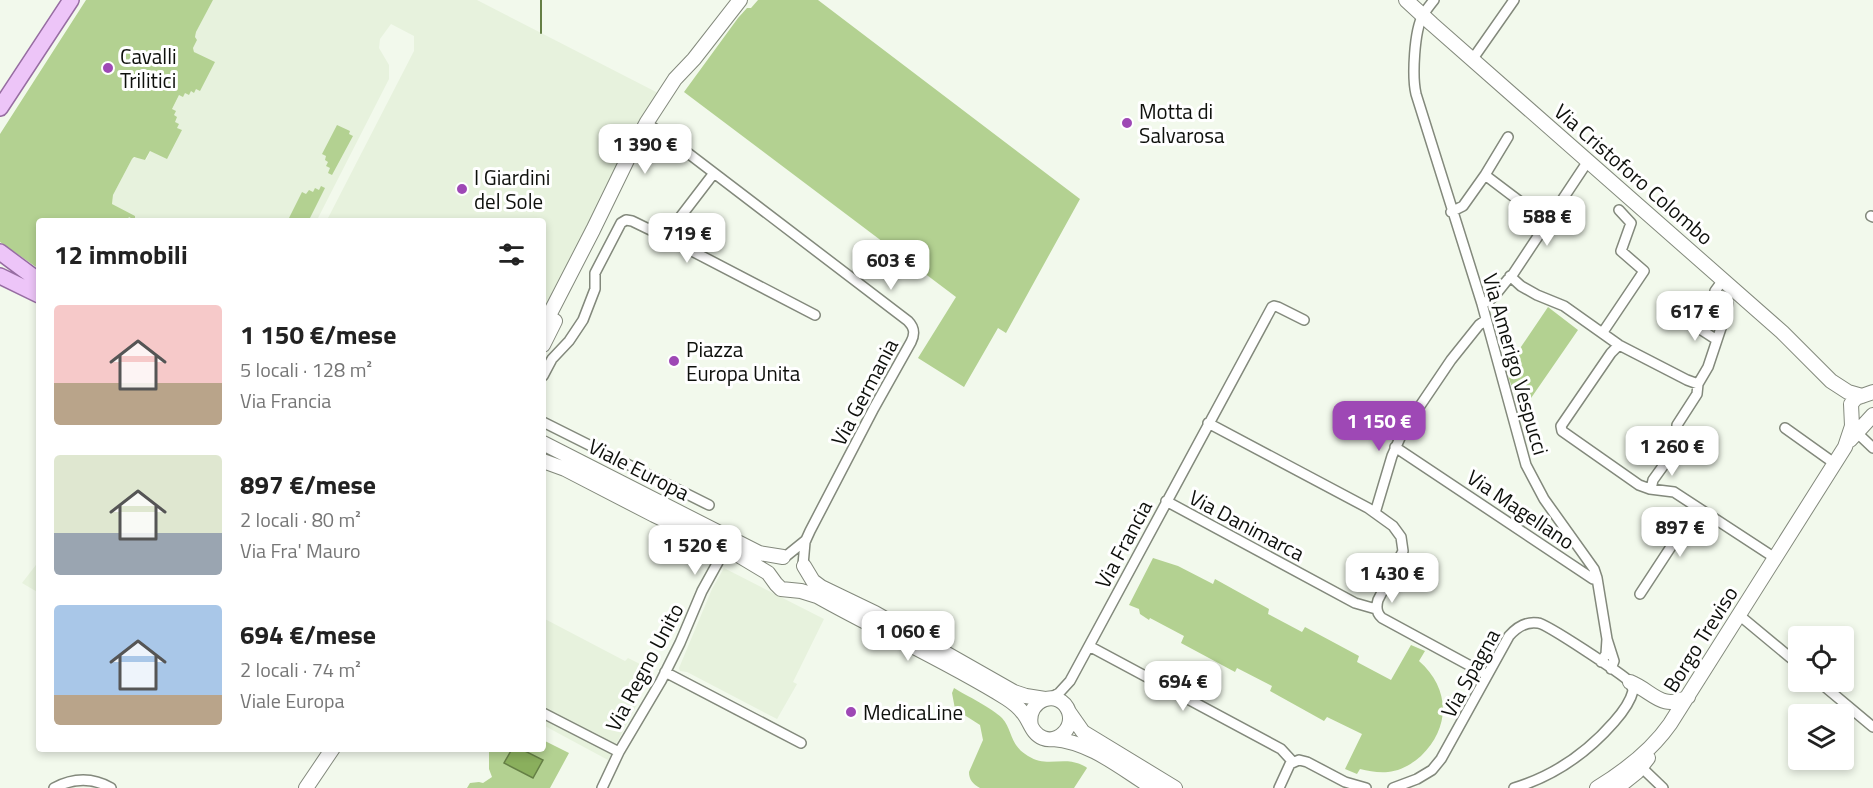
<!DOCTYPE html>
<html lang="it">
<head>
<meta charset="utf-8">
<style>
  :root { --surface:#fff; --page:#f2f2f2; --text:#222; --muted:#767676; --accent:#9e48b5 }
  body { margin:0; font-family:"Titillium Web",sans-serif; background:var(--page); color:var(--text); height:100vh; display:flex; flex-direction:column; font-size:22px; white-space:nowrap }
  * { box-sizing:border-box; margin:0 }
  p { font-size:20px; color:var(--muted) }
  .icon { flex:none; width:33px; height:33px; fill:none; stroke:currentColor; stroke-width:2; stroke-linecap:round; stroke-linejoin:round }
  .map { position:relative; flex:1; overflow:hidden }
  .panel { position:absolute; left:36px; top:218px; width:510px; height:534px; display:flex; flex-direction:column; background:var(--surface); border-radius:6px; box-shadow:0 3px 9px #0003 }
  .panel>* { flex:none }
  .buttons { position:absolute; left:1788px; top:626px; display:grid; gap:12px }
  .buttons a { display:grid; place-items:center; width:66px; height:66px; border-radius:6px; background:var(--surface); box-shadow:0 3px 9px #0003; font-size:30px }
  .price { position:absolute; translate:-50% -51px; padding:0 14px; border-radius:12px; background:#fff; color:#222; font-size:20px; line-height:39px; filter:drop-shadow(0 2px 3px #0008) }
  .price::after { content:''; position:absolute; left:50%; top:36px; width:18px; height:14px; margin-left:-9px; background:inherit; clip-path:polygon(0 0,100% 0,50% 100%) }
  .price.on { background:var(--accent); color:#fff }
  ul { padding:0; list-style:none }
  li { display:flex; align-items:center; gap:18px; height:150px; padding:0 18px }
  li span { display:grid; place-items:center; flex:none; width:168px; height:120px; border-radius:6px; color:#555 }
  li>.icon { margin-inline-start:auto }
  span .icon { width:72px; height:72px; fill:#fffc; stroke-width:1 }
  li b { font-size:26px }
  h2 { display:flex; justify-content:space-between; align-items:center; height:72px; padding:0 18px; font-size:26px }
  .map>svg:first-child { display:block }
  .built { fill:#e7f2dd }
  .green { fill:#b3d191 }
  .water { fill:#8aaf5d; stroke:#657f45; stroke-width:1.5 }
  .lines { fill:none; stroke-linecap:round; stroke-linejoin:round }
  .stream { stroke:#657f45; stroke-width:2 }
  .street-casing { stroke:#83897c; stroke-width:12 }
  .secondary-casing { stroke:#83897c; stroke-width:16 }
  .primary-casing { stroke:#976da2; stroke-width:18 }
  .street { stroke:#fff; stroke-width:9 }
  .secondary { stroke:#fff; stroke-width:14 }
  .primary { stroke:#edc5f8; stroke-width:15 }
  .poi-dot { fill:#9e48b5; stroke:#fff; stroke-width:2 }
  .labels { text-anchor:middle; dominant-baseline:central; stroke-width:6; stroke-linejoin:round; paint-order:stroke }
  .poi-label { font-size:21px; fill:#0e100c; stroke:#fff; text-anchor:start }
  .street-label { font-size:21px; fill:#0e100c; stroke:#fff }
</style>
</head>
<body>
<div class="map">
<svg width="1873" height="788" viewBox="0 0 1873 788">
  <rect width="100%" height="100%" fill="#f2f9ec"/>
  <path class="built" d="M213,0H477L660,94L543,319V220H327L414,51V36L391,24L380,39L379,48L389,65V79L317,220H127L129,216L112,204L113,195L132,159L138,157L146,160L199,56L194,52L193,48L197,40L195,37L196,32Z
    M39,561V593L22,583Z
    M724,568L824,619L793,682L797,684L777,719L687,672L680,671L679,668L712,589Z
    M543,618L625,661L628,658L646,667L649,672L636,699L637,704L608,760L543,725Z"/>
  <path class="green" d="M86,0H213L196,32L195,37L197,40L193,48L194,52L215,62L200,91L196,89L194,93L191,91L189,95L185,93L183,97L179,95L172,109L176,111L174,115L177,117L175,122L179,124L177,128L182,130L167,159L150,151L145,160L134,157L132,159L113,195L112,204L135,216V220L129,217L127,220H39V269L0,242V134Z
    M758,0H818L1080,199L1006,333L998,328L964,387L918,358L956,297L684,92L738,18L747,8H751Z
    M337,125L350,131L349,134L353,136L332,175L328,173L330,168L326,166L328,162L325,160L326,156L322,154Z
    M321,186L325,188L309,220H288L302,192L306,194L309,190L313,192L315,188L319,190Z
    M1548,307L1578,330L1529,401L1517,393L1519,389L1515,387L1513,391L1506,369Z
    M1153,558L1178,566L1213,584L1215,579L1269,609L1268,614L1302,632L1305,627L1359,656L1357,662L1391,680L1411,645L1425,651L1419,661C1450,688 1451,727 1421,756C1412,764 1400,771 1388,772C1378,773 1369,771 1360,769L1357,774L1345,769L1362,734L1327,717L1324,721L1270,691L1272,686L1237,668L1235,672L1181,643L1184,636L1150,618L1149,620L1140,614L1139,609L1129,605Z
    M954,688C967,696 992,708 1002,718C1013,730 1009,745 1028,756C1049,769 1064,754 1086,767L1087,768L1074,788H980C973,784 969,780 969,772L983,740L980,725L955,709L952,693Z
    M543,740L569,753L550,788H467L470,783L479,782L483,783L492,777L489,769V749L543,748Z"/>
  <path class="water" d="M512,749H521L543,760L533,778L504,763Z"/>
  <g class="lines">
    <path class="stream" d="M541,0V33"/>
    <defs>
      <path id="street" d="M1434,0C1430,5 1426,10 1423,15C1414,31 1412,77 1416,94L1482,304L1526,465L1544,499L1594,569L1597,578L1607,639
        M1472,60L1514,0
        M644,128L649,125L663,134L908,321C915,328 915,334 911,342L874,408L810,531L805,542L803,565
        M1508,137L1485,175L1547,222
        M714,173L665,237L815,315
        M1451,212L1463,206L1485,175
        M1871,216L1873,217
        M1510,276L1521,286L1537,295L1564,306L1619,345L1687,380L1698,384
        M1482,304C1496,299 1502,284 1513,274L1588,161
        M1686,320L1717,340
        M1603,332L1644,271L1621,251L1631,223L1619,210
        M1619,345L1611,353L1561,426L1562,431L1639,485L1650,489L1674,492L1775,558
        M543,376L552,359L569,341L583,320L595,289V273L621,223L626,220L632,221L665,237
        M543,422L709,505
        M1208,423L1368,508L1393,526L1401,537L1403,551L1378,600C1376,607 1376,613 1382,618L1487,675
        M1677,425L1697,394L1698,384L1708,367L1725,316L1728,303L1715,291L1723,280
        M1785,428L1834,463
        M1853,429L1873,448
        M1395,447L1593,579L1597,578
        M1651,489L1653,480L1671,455
        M1166,501L1355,603L1376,609
        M1375,513L1392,456L1403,431L1451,360L1479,325L1486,320
        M785,557L806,540
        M1640,594L1697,507
        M1739,615L1798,664
        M1089,646L1281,749L1293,762
        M1601,662L1606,654L1607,639L1614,661L1611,669
        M665,672L801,743
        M1818,681L1873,727
        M1048,699L1059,693L1070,681L1272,307L1274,306L1278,307L1304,320
        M543,713L619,752
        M1639,765L1663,788
        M54,788C73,778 92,777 111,788
        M602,788L619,752L661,681L680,643L702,591L718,562V554L711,545
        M1279,788L1290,764L1299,760L1307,762L1345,782L1366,788
        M1393,788L1417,779L1432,770L1441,759L1509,636C1517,627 1526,621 1538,623C1547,624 1622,674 1630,682C1632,685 1632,687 1633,691C1630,703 1622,713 1614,722C1586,754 1554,776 1514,788"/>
      <path id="secondary" d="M1406,0L1432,24L1782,332L1831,381L1848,392L1862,396
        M543,327L593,230L631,152L647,122L675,79L694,59L740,0
        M543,345L555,321
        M1850,440L1873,415
        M543,443L759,553L783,557
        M543,461L565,469L654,515L738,555L768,573L776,584L781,589L801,591L817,596C879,631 945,660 1006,698C1014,703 1021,709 1026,717C1031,725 1033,734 1043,738C1058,744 1074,728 1069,712C1060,687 1025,699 1031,726
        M804,566L813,581L821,587L875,613L1014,692L1026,696L1045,699
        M1630,682C1654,692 1661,711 1688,697
        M1069,712L1083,732L1175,788
        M1053,739C1091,742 1122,769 1153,788
        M306,788L333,748
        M1597,788C1625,771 1651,751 1670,724L1845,447L1852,426L1851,404L1856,398L1873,392
        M1617,788L1637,772L1648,758"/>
      <path id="primary" d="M0,108L71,0
        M0,252L39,281
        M0,276L39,295"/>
    </defs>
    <use href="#street" class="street-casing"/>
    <use href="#secondary" class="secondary-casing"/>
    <use href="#primary" class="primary-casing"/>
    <use href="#street" class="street"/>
    <use href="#secondary" class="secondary"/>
    <use href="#primary" class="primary"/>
  </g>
  <g class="poi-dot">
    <circle cx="108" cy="68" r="6"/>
    <circle cx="1127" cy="123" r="6"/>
    <circle cx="462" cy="189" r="6"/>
    <circle cx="674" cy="361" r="6"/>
    <circle cx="851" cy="712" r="6"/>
  </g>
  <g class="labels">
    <g class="poi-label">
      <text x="120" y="56">Cavalli<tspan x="120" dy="24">Trilitici</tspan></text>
      <text x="1139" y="111">Motta di<tspan x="1139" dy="24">Salvarosa</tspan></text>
      <text x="474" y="177">I Giardini<tspan x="474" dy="24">del Sole</tspan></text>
      <text x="686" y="349">Piazza<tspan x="686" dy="24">Europa Unita</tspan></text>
      <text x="863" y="712">MedicaLine</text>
    </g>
    <g class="street-label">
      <text transform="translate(1634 174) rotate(41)">Via Cristoforo Colombo</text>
      <text transform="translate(1516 364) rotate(74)">Via Amerigo Vespucci</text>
      <text transform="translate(864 392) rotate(-62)">Via Germania</text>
      <text transform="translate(639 469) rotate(27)">Viale Europa</text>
      <text transform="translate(1521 509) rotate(34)">Via Magellano</text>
      <text transform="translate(1247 525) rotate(28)">Via Danimarca</text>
      <text transform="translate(1123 544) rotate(-62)">Via Francia</text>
      <text transform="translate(1700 639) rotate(-58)">Borgo Treviso</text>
      <text transform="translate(644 667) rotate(-62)">Via Regno Unito</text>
      <text transform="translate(1470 673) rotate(-61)">Via Spagna</text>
    </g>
  </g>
</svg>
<div class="buttons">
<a><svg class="icon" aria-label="locate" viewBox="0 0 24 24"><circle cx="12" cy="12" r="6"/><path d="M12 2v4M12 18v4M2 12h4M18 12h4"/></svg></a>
<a><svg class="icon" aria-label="layers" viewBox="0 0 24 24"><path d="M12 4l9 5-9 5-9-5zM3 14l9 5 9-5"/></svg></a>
</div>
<b class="price" style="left:645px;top:175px">1 390 €</b>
<b class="price" style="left:1547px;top:247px">588 €</b>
<b class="price" style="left:687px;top:264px">719 €</b>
<b class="price" style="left:891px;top:291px">603 €</b>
<b class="price" style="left:1695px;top:342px">617 €</b>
<b class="price on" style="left:1379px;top:452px">1 150 €</b>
<b class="price" style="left:1672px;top:477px">1 260 €</b>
<b class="price" style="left:1680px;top:558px">897 €</b>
<b class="price" style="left:695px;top:576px">1 520 €</b>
<b class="price" style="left:1392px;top:604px">1 430 €</b>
<b class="price" style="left:908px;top:662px">1 060 €</b>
<b class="price" style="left:1183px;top:712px">694 €</b>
<section class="panel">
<h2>12 immobili<svg class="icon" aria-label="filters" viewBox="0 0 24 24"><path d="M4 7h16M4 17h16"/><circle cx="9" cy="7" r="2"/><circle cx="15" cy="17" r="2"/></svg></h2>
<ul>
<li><span style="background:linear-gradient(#f6c9c9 65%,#b9a48a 0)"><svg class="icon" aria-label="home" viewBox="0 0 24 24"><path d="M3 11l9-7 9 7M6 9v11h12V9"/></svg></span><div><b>1 150 €/mese</b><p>5 locali · 128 m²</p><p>Via Francia</p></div></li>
<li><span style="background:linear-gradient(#dfe7d0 65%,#9aa5b1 0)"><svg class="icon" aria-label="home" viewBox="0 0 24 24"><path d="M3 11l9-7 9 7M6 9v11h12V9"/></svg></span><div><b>897 €/mese</b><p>2 locali · 80 m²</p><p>Via Fra' Mauro</p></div></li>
<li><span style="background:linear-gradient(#a9c7e8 75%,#b9a48a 0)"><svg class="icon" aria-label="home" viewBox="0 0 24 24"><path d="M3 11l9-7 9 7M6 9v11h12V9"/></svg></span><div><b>694 €/mese</b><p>2 locali · 74 m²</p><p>Viale Europa</p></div></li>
</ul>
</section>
</div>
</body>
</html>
